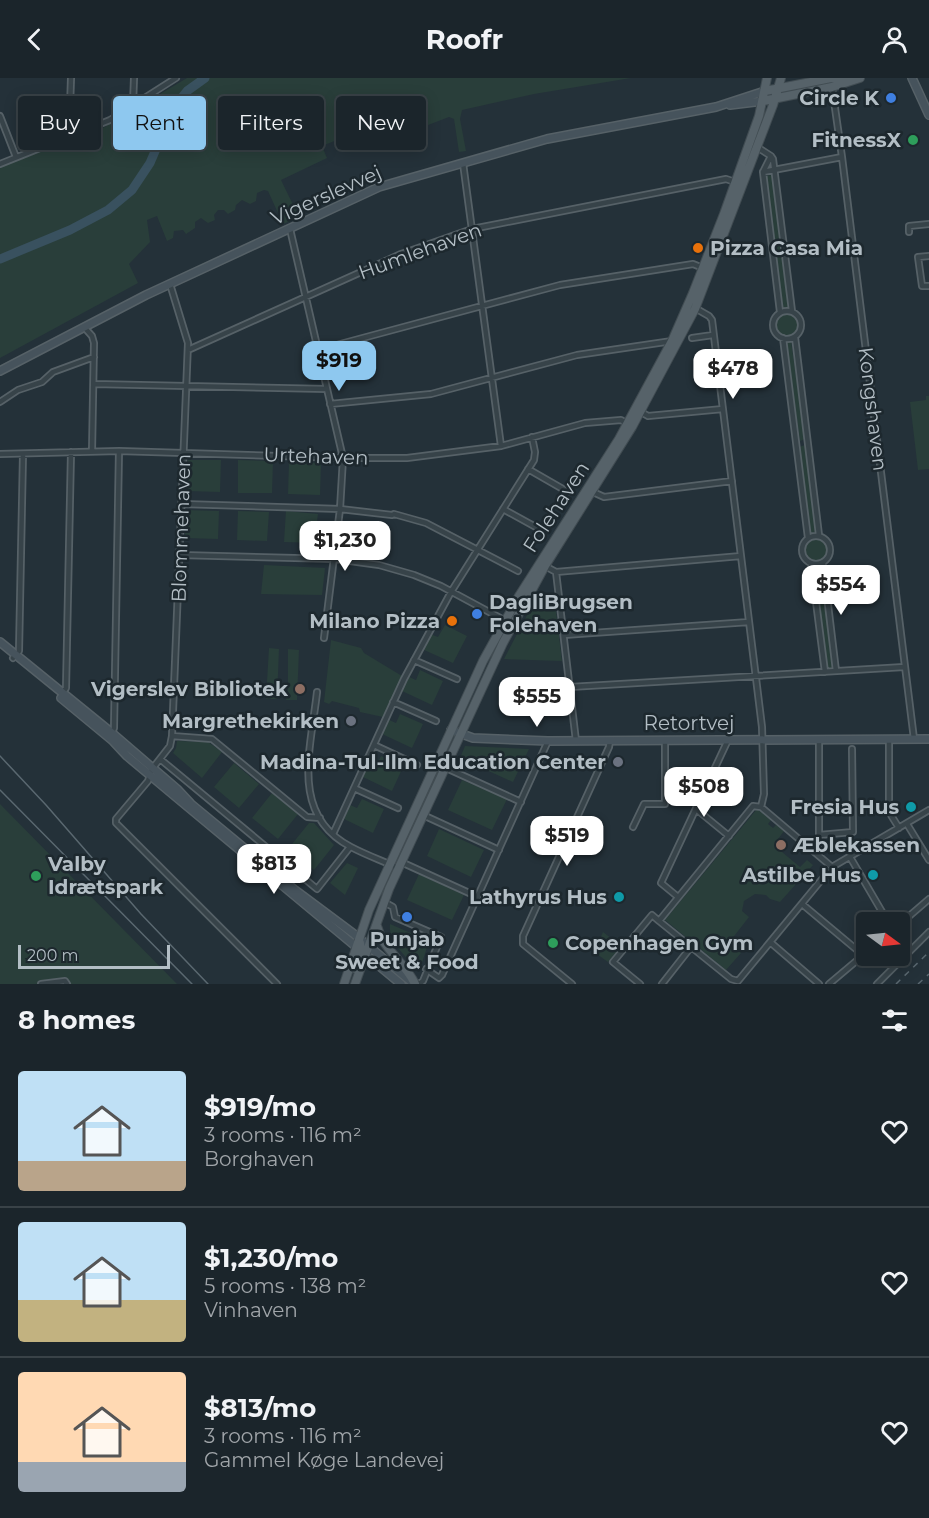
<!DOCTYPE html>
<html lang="en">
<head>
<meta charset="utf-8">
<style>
  :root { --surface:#1b252b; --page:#242d33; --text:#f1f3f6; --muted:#a0a5a9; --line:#394247; --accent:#8ec8ef }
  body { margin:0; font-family:Montserrat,sans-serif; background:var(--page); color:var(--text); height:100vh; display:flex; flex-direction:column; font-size:22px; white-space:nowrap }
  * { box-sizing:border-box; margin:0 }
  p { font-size:20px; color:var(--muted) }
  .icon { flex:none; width:33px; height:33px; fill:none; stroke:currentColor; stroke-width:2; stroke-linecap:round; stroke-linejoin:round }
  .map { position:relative; height:906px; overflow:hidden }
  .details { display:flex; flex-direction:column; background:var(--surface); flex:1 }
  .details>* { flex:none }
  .top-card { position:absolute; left:18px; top:18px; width:600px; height:54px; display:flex; gap:12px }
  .needle { width:39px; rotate:105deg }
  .fabs { position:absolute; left:856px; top:834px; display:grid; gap:12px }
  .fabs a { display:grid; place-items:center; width:54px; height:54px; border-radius:6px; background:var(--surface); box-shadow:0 3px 15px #0003,0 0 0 2px var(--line); font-size:30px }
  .scale { position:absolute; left:18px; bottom:15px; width:152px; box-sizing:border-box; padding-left:6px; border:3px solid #b3bec5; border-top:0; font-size:16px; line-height:21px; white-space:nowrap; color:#b3bec5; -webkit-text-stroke:4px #1d282e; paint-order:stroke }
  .price { position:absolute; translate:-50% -51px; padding:0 14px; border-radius:12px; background:#fff; color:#222; font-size:20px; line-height:39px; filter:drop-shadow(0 2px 3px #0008) }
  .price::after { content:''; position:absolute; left:50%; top:36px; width:18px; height:14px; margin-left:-9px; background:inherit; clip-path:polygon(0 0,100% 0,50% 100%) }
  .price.active { background:var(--accent); color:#111 }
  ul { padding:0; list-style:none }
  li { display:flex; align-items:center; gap:18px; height:150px; padding:0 18px }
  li+li { border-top:2px solid var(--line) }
  li span { display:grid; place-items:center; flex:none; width:168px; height:120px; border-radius:6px; color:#555 }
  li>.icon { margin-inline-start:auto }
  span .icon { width:72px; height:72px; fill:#fffc; stroke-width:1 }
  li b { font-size:26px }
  h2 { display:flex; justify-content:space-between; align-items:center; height:72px; padding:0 18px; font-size:26px }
  .tag { padding:0 21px; border-radius:6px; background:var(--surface); box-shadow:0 3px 15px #0003,0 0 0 2px var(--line); font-size:21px; line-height:54px }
  .tag.active { background:var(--accent); color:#111 }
  header { display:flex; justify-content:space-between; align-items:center; height:78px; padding:0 18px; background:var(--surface); font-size:27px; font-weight:700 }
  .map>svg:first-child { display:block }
  .green { fill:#293e3a }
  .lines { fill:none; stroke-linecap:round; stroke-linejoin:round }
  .river { stroke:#39515f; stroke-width:9 }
  .street-casing { stroke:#566167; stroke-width:8 }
  .secondary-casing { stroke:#566167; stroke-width:10 }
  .primary-casing { stroke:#414c52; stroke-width:10 }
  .street { stroke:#374349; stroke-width:4.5 }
  .secondary { stroke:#46535c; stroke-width:7 }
  .primary { stroke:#566269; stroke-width:8 }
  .tram { stroke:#5a6870; stroke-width:1.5 }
  .rail { stroke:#5a6870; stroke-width:1.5; stroke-dasharray:6 6; stroke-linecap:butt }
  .shop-dot { fill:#3f7fe0; stroke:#1d282e; stroke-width:2 }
  .leisure-dot { fill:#2e9e5b; stroke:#1d282e; stroke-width:2 }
  .food-dot { fill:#e8710a; stroke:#1d282e; stroke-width:2 }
  .education-dot { fill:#8d6e63; stroke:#1d282e; stroke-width:2 }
  .worship-dot { fill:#6b7280; stroke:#1d282e; stroke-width:2 }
  .culture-dot { fill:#0f9aa8; stroke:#1d282e; stroke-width:2 }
  .labels { text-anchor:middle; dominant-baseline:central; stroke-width:5; stroke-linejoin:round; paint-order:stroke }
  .poi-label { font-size:20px; font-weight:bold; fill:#b3bec5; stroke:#1d282e; text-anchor:end }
  .street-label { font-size:20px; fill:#b3bec5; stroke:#1d282e }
</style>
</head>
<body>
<header><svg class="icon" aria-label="back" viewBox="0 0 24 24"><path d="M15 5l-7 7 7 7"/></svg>Roofr<svg class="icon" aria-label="person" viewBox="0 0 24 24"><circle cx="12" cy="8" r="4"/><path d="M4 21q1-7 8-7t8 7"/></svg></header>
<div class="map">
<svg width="929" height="906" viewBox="0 0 929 906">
  <rect width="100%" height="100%" fill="#243139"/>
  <path class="green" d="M187,0H631L534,16L462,32L460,41L466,73L459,74L454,41L449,39L381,65L372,48L322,68L327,80L281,102L299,139L283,146L268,113L264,112L257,115L256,123L250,126L242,122L236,127L235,132L228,136L224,132H218L214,137L215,142L208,145L201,140L195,144V150L186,156L183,152L174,153L173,160L167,163L157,138L147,142L150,164L129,186L138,205L0,280V89L98,53Z
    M772,97L788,229L782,231L765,98Z
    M775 246a12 12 0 1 1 24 0a12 12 0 1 1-24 0Z
    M791,263L805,361L800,363L786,265Z
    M926,318H929V391L918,392L910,324L926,322Z
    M805,367L816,454L810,455L799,369Z
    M188,382H221L220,414L187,413Z
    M238,382L273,383L272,415H238Z
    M289,384L321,385L320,417L288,416Z
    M185,432L219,433L218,461L185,460Z
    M238,433L269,434L267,463L237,462Z
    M286,433L318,436L314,465L284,464Z
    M803 472a12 12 0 1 1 24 0a12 12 0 1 1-24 0Z
    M264,487L325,490L322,517L261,516Z
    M820,488L821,491L833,590L826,591L814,490Z
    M554,517L562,583L504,581L537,518Z
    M445,547L467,558L453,585L422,571L430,556L438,559Z
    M331,562L361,570L364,575L402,598L383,639L360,634L359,630L332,623L329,626L324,624Z
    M269,570L279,571L277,621H266Z
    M288,571L299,572L297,622H286L288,611Z
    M420,592L443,603L432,627L402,613L409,599L416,602Z
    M505,607L561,610L560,632L512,629L511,635L504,634Z
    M400,636L423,646L412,670L382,656L389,642L396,645Z
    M177,663L208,664L222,674L202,700L173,675L176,670Z
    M465,668L529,671L513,704L460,680Z
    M381,678L403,689L392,713L363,699L369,685L376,688Z
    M234,685L259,706L239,730L214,709Z
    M462,702L507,721L492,752L448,732Z
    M272,715L298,736L278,761L252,740Z
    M362,721L384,731L373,755L344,741L350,727L357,730Z
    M0,726L177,906H0Z
    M757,731L771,742L768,746L773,750L776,747L784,753L775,765L776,769L800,789L807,782L813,787L780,824L770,821L766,817L755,816L744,823L742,833L749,839L731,862L741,875L726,892L665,842Z
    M309,745H314L334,767L314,792L288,771Z
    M439,751L484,772L471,799L427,778Z
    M347,785L358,790L345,817L330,805Z
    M419,796L464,817L452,842L407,822Z
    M390,846L429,863L421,888L416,890C405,877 388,864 390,846Z
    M603,854L621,868L608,884L594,874Z"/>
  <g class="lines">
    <path class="river" d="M0,181L70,152L108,132L132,112L150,85L174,29L187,13L205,0"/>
    <defs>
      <path id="street" d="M832,9L842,79L914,661
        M133,27L134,0
        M0,38L16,79
        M69,59L71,0
        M757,69L771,78L773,81L792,233
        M771,78L763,94L780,234
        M463,85L501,368
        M0,86L110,42L176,0
        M763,94L842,79
        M290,151L343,380L340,431L324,560
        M909,154V148L929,146
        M929,178L918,179L922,208H929
        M170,206L188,265L172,658L170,668L152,691L148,703L116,741V745L277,906
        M695,230L709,238L712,242L762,649L764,716L761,729
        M773 247a14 14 0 1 1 28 0a14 14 0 1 1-28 0Z
        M84,249L92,258L94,265L92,373
        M795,259L819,457
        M692,260L713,257
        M783,260L808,460
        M188,272L401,176L472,151L726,101L735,104
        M318,272L560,207L693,186L703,190
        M94,306L327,311
        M0,324L18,312L42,304L53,294L94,279
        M330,326L431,316L577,277L672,263
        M641,334L648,338L723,331
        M0,376L119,373L343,380H407L501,368L585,345L621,342L628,346
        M528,391L568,414
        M593,414L604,419L732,403
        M182,426L340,431L392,437
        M503,431L543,453
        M394,436L426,445L518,493
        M802 472a14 14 0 1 1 28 0a14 14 0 1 1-28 0Z
        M180,477L335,481L379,487L414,497L441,508L504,542
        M811,485L825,594
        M823,485L836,593
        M545,488L556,494L576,663
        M556,494L741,478
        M564,557L749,544
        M13,580L19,573L23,376
        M414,582L457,601
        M570,609L904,589
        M317,614C311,670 289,737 351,769C366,777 383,783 398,790
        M62,616L66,610L71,374
        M393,624L436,643
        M112,655L114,650L119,373
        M172,658L212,661L307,739L320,740
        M889,661V734L899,750
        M374,667L417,687
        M160,681L317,811L350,769
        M444,689L521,724
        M354,710L398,730
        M696,731L729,758
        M423,737L499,772
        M907,746L929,782
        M633,749L644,726H665V662
        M333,756L404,601L451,514L534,382L535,374L532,359
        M819,757L853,754L852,671
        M819,777V662
        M850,779L888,844
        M401,784L478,819
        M678,819L661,805L728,662
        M384,824L393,829L395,839L441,859L423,903L419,906
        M802,826L863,877
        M659,843L731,901L738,903L832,789L929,732
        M900,846L929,821
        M770,864L819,906
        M426,891L439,900L442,897L548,663
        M41,906L65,903L67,906
        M572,906L523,866V858L609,669L610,663
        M640,906L613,884L652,837L659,843L753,728L761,729L832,789
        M662,906L691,869
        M829,906L867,874
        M877,906L929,854"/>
      <path id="secondary" d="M912,0L929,37
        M730,27L763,23
        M0,293L146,217L379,109L547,61L716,29L765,13
        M0,564L112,655L177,711L191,726L295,812L354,856L414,906
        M61,620L113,663L127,678L176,719L401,906
        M451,652L473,660L548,663L929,661"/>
      <path id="primary" d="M765,13L831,0L849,1
        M763,23L832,9L860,0
        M377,848C383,872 405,884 415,906
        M356,891L361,874L360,865
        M344,906L369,832L483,583L519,518L619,361L672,263L693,215L724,136L759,38L767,0
        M355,906L389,811L503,565L545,488L632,349L695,231L773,27L781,0"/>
    </defs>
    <use href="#street" class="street-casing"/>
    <use href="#secondary" class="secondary-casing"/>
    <use href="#primary" class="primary-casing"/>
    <use href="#street" class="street"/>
    <use href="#secondary" class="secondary"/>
    <use href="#primary" class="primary"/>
    <path class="tram" d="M0,678L46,727L141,836L208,906
      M0,712L192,906"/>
    <path class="rail" d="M896,906L929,874
      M918,906L929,896"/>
  </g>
  <g class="shop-dot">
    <circle cx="891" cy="20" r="6"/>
    <circle cx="477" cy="536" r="6"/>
    <circle cx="407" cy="839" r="6"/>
  </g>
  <g class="leisure-dot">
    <circle cx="913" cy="62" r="6"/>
    <circle cx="36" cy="798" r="6"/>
    <circle cx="553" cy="865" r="6"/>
  </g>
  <g class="food-dot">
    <circle cx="698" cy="170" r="6"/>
    <circle cx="452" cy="543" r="6"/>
  </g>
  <g class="education-dot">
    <circle cx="300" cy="611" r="6"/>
    <circle cx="781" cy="767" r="6"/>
  </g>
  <g class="worship-dot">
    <circle cx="351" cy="643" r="6"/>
    <circle cx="618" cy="684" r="6"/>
  </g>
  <g class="culture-dot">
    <circle cx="911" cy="729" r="6"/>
    <circle cx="873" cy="797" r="6"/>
    <circle cx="619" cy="819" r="6"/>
  </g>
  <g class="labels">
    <g class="poi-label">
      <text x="879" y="20">Circle K</text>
      <text x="901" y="62">FitnessX</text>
      <text x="710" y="170" text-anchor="start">Pizza Casa Mia</text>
      <text x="489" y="524" text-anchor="start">DagliBrugsen<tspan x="489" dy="23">Folehaven</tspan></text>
      <text x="440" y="543">Milano Pizza</text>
      <text x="288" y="611">Vigerslev Bibliotek</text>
      <text x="339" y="643">Margrethekirken</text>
      <text x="606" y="684">Madina-Tul-Ilm Education Center</text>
      <text x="899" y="729">Fresia Hus</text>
      <text x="793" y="767" text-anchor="start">Æblekassen</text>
      <text x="48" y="786" text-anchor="start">Valby<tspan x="48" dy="23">Idrætspark</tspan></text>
      <text x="861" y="797">Astilbe Hus</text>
      <text x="607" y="819">Lathyrus Hus</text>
      <text x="407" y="861" text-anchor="middle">Punjab<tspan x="407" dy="23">Sweet &amp; Food</tspan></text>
      <text x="565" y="865" text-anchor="start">Copenhagen Gym</text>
    </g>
    <g class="street-label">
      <text transform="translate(326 117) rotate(-24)">Vigerslevvej</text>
      <text transform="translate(420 173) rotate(-20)">Humlehaven</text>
      <text transform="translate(873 331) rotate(83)">Kongshaven</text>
      <text transform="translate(316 378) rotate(2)">Urtehaven</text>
      <text transform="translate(556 429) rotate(-57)">Folehaven</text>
      <text transform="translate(181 450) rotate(-88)">Blommehaven</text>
      <text x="689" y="645">Retortvej</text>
    </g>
  </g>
</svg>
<div class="fabs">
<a><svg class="needle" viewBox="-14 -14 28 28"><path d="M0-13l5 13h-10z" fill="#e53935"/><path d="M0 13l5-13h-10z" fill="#a0a5a9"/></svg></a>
</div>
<div class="scale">200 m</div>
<b class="price active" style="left:339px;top:314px">$919</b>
<b class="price" style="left:733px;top:322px">$478</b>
<b class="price" style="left:345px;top:494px">$1,230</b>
<b class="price" style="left:841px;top:538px">$554</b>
<b class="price" style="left:537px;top:650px">$555</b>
<b class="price" style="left:704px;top:740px">$508</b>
<b class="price" style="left:567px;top:789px">$519</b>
<b class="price" style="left:274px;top:817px">$813</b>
<div class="top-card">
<a class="tag">Buy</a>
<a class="tag active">Rent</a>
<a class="tag">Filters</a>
<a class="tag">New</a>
</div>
</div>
<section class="details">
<h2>8 homes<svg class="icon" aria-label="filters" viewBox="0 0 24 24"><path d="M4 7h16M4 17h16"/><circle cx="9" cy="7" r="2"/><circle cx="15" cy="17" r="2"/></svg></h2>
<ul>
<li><span style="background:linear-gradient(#bfe0f5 75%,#b9a48a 0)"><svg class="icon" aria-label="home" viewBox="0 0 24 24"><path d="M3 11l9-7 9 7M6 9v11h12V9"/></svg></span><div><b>$919/mo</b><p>3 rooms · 116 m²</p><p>Borghaven</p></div><svg class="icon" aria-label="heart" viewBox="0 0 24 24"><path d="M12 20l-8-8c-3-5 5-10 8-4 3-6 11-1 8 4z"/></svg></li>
<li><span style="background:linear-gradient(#bfe0f5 65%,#c2b280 0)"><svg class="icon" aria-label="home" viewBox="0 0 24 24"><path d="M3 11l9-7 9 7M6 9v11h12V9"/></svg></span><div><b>$1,230/mo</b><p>5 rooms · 138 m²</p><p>Vinhaven</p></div><svg class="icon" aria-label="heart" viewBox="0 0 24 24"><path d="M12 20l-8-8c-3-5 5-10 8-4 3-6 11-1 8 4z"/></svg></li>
<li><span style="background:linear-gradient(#ffd9b3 75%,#9aa5b1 0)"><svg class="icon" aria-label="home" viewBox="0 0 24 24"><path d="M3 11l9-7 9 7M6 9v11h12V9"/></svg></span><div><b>$813/mo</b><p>3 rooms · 116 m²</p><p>Gammel Køge Landevej</p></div><svg class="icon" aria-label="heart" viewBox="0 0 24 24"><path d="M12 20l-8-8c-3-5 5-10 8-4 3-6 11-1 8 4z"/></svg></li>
</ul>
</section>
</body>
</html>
